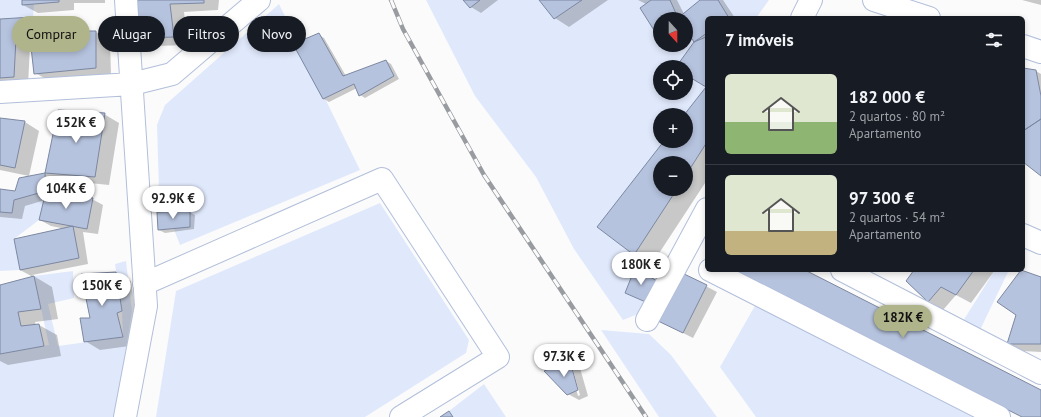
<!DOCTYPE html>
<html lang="pt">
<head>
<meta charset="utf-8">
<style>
  :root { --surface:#171b24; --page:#242831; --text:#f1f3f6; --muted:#9ea1a6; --line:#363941; --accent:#b0b48a }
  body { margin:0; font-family:"PT Sans",sans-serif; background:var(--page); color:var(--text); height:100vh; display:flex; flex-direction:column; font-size:15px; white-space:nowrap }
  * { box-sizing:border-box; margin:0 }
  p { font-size:13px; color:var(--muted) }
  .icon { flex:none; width:22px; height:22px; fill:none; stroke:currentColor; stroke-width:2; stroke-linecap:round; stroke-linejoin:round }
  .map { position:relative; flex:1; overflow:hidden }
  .panel { position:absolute; left:705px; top:16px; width:320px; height:256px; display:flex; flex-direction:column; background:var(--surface); border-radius:6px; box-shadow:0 2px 6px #0003 }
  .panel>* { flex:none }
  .hud { position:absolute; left:12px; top:16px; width:380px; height:36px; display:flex; gap:8px }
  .needle { width:26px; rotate:159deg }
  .controls { position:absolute; left:653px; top:12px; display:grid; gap:8px }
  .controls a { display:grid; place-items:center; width:40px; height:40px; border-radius:50%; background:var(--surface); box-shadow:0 2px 6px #0003; font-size:20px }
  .price { position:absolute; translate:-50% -34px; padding:0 9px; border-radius:14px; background:#fff; color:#222; font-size:13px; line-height:26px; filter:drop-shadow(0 1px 2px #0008) }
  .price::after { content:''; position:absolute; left:50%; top:24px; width:12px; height:9px; margin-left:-6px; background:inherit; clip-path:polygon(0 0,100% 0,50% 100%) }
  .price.active { background:var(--accent); color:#111 }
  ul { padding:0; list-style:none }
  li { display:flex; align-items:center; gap:12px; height:100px; padding:0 20px }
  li+li { border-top:1px solid var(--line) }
  li span { display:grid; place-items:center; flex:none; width:112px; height:80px; border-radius:6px; color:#555 }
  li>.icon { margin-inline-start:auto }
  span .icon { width:48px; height:48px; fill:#fffc; stroke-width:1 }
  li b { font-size:17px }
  h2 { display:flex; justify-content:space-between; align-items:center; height:48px; padding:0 20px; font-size:17px }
  .pill { padding:0 14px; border-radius:18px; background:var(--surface); box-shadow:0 2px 6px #0003; font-size:14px; line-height:36px }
  .pill.active { background:var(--accent); color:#111 }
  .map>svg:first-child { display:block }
  .green { fill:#e0e9fc; fill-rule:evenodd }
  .shadow { fill:#0003; fill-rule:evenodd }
  .building { fill:#b6c3de; stroke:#7c88a1 }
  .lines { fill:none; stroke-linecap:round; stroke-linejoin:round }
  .minor-casing { stroke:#b2bfda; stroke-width:24 }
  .minor { stroke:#fff; stroke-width:22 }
  .rail-casing { stroke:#989ba0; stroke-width:4.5 }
  .rail { stroke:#fbfbfb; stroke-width:3; stroke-dasharray:9; stroke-linecap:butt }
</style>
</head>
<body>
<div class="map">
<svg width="1041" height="417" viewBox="0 0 1041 417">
  <rect width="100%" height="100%" fill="#fbfbfb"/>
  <path class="green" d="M0,0H22L23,5L34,4L33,17L0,19Z
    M426,0H769L756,18H707V48L694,42L676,67H660V93H686V75L706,87L684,115H660V141H664L598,227L634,255L663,304L623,320L574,249L536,177L475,96ZM660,19H686V45H660Z
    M279,4L360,170L180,245L159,191L157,125L165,105Z
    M46,191L39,220L14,239L20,270L0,271V212L12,213L14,200Z
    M380,203L469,340L466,353L365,417H156L176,291Z
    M126,261L132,311L115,417H0V354L49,345L34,276L73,271L74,298L48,304L58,346L123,337L122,311L115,264Z
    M995,270H1009L980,330L963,321Z
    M756,304L980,417H756L720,367Z
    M601,330L649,334L671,355L717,417H659Z
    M484,384L506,417H453L449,411Z"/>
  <path class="shadow" d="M23,0H105V3H74V10L38,13L23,5Z
    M138,0H219L218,10L184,12L188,45L156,46L141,38Z
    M465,0H498L481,13L471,7Z
    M540,0H608L569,27L555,18Z
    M638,0H677L684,14L702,0H723L735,18H707V87L686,74V67H678L696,41L686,28V19H660V35L646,4Z
    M1022,0H1041V5Z
    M33,18L47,26L48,32H96L110,40L111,76L50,81L35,73L32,46H30L28,85L0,86V20Z
    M319,35L324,38L346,76L386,61L391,64L399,79L365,98L360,95L357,88L329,102L324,99L294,45Z
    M1023,69L1036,71L1041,74V174L1023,161Z
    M707,87V180L652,264L635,254L599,227L665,141H686L685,115ZM660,163H686V189H660Z
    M59,111L104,114L119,123L109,185L60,180L55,177L56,193L92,199L103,205L98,234L83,232L88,264L32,275L52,287L58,319L35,322L36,325H39L57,335L61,356L8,365L0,361V286L33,277L20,270L66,229L51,226L40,220L45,200L25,206L22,219L0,217V190L16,192L20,179L46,173Z
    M0,119L25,122L39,131L29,176L0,170Z
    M189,212L195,215L194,229L165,233L159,230Z
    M915,270H995L971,303L956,295L943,310L928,301Z
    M116,273L131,281L137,319L131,321L137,345L100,350L85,341L91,319L82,275Z
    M681,273L717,292L693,338L667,325Z
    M1041,278V352L1022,351L1008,343Z
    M570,362L580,368L588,396L579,400L568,394ZM571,370H573L580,395L578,396Z"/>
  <path class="building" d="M22,0H59V2L22,5Z
    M137,0H204V3L170,4L174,37L140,38Z
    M463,0H480L470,8Z
    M539,0H582L554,19Z
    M651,0H670L678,18L660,19V32L657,35L640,8Z
    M700,0H718L729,18H707V33L694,42L686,30V19L678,18Z
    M33,17L34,31H96V68L34,74L30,38H16L14,77L0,78V19Z
    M319,33L343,76L386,60L394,76L359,96L354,84L323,99L293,44Z
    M706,37L707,142L686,175V163H660V189H677L634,255L597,227L664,141H686V115H684L706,87L686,75V67H676L694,42Z
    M1023,68L1036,70L1041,96V119L1023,131Z
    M58,110L105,113L95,177L45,173Z
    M0,118L25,121L15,168L0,165Z
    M1041,119V176L1023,162V131Z
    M45,173L46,191L14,200L12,213L0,212V189L15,191L19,178Z
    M46,191L93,198L87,229L39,220Z
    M190,211V227L158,230L157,212Z
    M73,226L79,258L20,270L14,239Z
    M635,268L657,281L648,303L625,293Z
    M733,270H805L1041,390V417H1022Z
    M914,270H974L956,295L941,287L928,302L906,281Z
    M1021,270L1041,277V344H1007L1016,315L997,302Z
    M116,272L122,311L117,313L123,337L84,342L80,318H90L81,274Z
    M680,272L707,285L683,333L656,320Z
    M34,276L41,309L18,312L21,326L39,324L44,346L0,354V285Z
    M570,361L578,390L567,395L544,371Z
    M449,411L453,417H440Z"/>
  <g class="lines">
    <defs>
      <path id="minor" d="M874,0L929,18
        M802,18L811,0
        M1023,46L1041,52
        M0,92L132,84L172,74L259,0
        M1023,235L1041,243
        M710,270L999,417
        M842,270L1041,373
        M144,284L382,179L498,357L401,417
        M647,320L707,209
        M125,417L146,306L126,0"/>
    </defs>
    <use href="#minor" class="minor-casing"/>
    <use href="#minor" class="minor"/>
    <defs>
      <path id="rail" d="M391,0L403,29L484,175L646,417"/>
    </defs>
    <use href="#rail" class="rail-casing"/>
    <use href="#rail" class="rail"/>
  </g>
</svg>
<div class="controls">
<a><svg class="needle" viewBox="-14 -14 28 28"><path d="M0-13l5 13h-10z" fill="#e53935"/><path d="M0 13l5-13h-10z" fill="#9ea1a6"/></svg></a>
<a><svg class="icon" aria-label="locate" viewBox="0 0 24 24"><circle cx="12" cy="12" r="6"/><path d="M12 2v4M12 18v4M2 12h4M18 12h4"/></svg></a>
<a>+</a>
<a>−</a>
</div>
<b class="price" style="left:76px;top:144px">152K €</b>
<b class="price" style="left:66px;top:210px">104K €</b>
<b class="price" style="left:173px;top:220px">92.9K €</b>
<b class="price" style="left:641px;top:286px">180K €</b>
<b class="price" style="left:102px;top:307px">150K €</b>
<b class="price active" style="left:903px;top:339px">182K €</b>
<b class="price" style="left:564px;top:378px">97.3K €</b>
<div class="hud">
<a class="pill active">Comprar</a>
<a class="pill">Alugar</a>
<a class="pill">Filtros</a>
<a class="pill">Novo</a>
</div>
<section class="panel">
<h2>7 imóveis<svg class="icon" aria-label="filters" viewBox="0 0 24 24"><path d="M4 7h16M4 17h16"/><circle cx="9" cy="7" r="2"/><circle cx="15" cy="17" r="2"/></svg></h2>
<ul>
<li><span style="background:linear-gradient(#dfe7d0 60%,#8fb573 0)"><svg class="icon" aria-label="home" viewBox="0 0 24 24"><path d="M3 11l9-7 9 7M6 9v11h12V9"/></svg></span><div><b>182 000 €</b><p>2 quartos · 80 m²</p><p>Apartamento</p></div></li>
<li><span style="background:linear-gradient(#dfe7d0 70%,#c2b280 0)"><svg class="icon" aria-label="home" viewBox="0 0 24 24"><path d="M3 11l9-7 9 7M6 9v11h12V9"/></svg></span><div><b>97 300 €</b><p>2 quartos · 54 m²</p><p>Apartamento</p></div></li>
</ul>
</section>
</div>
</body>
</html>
